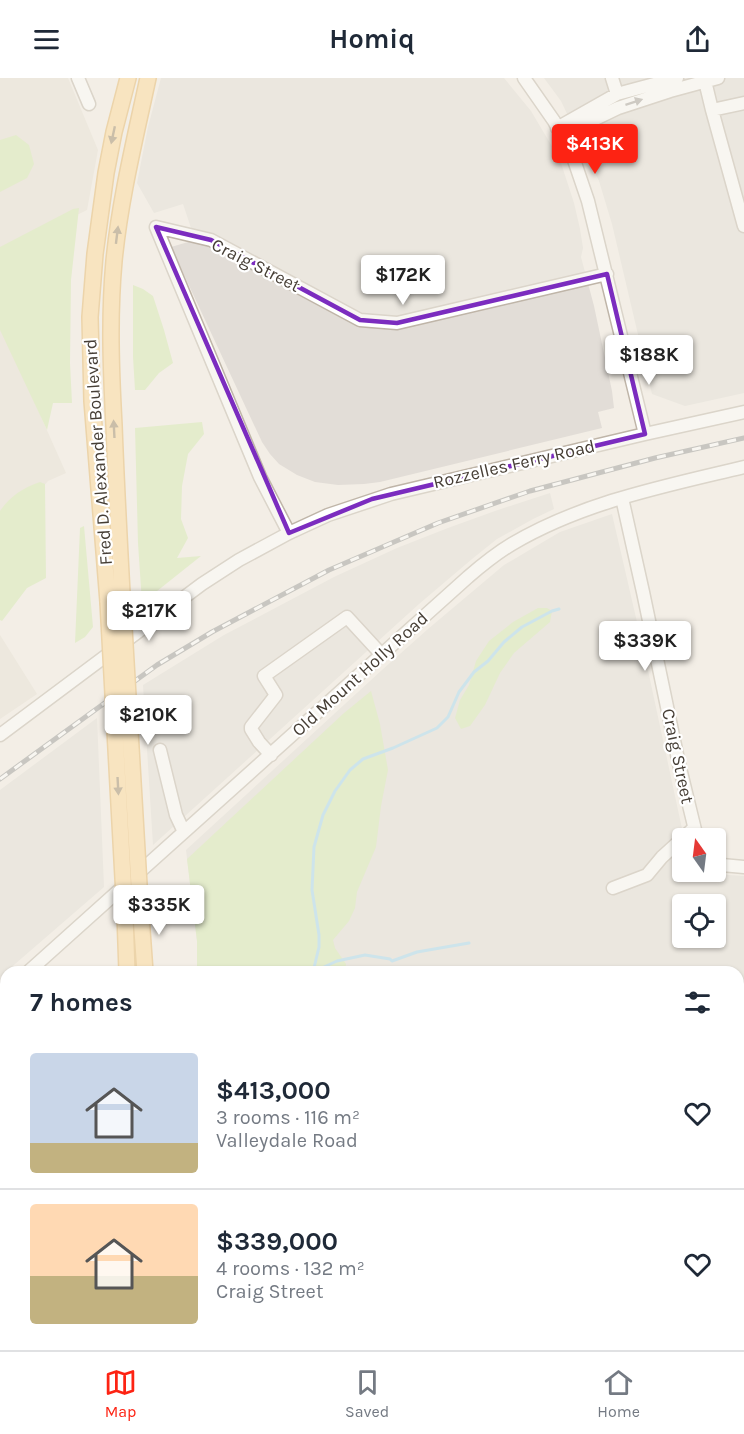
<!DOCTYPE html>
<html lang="en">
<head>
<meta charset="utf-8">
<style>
  :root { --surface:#fff; --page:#f2f2f3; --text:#1f2937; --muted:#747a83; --line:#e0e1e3; --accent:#fd2313 }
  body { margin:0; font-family:Karla,sans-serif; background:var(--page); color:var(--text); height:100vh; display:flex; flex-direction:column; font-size:22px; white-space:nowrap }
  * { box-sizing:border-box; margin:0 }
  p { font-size:20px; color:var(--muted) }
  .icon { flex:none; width:33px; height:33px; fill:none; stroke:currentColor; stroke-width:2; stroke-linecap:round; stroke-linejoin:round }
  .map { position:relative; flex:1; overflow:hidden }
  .drawer { position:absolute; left:0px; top:888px; width:744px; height:384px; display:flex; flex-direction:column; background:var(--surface); border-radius:18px 18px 0 0; box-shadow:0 2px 4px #0004 }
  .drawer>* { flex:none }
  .needle { width:39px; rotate:346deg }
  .fabs { position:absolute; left:672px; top:750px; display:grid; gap:12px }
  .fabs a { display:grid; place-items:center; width:54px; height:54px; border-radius:6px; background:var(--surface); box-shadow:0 2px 4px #0004; font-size:30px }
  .price { position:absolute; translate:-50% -51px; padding:0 14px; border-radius:6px; background:#fff; color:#222; font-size:20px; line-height:39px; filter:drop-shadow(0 2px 3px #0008) }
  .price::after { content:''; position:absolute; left:50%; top:36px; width:18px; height:14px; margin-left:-9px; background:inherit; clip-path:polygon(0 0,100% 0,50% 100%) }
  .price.on { background:var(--accent); color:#fff }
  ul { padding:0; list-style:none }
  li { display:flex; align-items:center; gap:18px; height:150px; padding:0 30px }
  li+li { border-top:2px solid var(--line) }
  li span { display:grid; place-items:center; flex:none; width:168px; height:120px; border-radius:6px; color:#555 }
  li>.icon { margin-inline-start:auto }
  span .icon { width:72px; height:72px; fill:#fffc; stroke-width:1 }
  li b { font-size:26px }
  h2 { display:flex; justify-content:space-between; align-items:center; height:72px; padding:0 30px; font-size:26px }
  header { display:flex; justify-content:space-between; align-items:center; height:78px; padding:0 30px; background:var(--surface); font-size:27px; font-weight:700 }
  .dock { display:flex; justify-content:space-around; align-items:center; height:84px; border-top:2px solid var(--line); background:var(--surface); font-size:16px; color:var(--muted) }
  .dock a { display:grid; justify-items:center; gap:3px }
  .dock .on { color:var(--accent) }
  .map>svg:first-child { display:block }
  .residential { fill:#e7dfd4 }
  .industrial { fill:#e2ddd7; fill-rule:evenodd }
  .green { fill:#d3e8ae }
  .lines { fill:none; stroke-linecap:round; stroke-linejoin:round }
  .stream { stroke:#a1d7f1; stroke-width:3 }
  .minor-casing { stroke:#bfb5a8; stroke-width:15 }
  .major-casing { stroke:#e5b362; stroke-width:18 }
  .minor { stroke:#fff; stroke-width:12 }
  .major { stroke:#ffd793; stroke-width:15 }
  .rail-casing { stroke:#959595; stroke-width:5 }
  .rail { stroke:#fff; stroke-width:3; stroke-dasharray:9; stroke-linecap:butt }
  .major-bridge-casing { stroke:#e5b362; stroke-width:18; stroke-linecap:butt }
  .major-bridge { stroke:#ffd793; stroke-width:15 }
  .oneway { fill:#a29e9a }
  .oneway2 { fill:#99835f }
  .marked { fill:none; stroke:#7b2cbf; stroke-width:4.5; stroke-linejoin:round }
  .labels { text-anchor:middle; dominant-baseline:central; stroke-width:4.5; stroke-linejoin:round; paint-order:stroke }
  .street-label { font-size:18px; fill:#463e35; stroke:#fff }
</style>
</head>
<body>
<header><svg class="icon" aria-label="menu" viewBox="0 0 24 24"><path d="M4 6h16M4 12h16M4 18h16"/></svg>Homiq<svg class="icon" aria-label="share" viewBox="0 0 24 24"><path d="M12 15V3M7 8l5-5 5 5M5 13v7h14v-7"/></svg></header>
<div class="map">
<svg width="744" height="1272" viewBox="0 0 744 1272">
  <rect width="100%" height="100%" fill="#f3eee6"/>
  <path class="residential" d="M0,0H68L98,72L87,132L0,175Z
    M0,247L66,395L48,403L0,457Z
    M0,557L37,616L0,641Z"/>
  <path class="industrial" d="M161,0H504L531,33L560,82L574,125L580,151L583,170L581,179L594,228L612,313L614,330L598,334L602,350L380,404L364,406L338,407L315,404L297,397L279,386L270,376L262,364L171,169L195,162L183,126L154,135L137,105L148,49Z
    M544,0H744V315L685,328L652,316L612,146L599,103L561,23Z
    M550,415L554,431L533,441L497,461L472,481L419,526L153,767L143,607L224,557L334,499L397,470L448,450L495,433Z
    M612,436L646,583L684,760H682V794L744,798V1272H199V1266H738V894H197V863L186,772L382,592L428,551L504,487L560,454ZM682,826H716V860H682Z
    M97,640L104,809L0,899V712Z
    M0,1046L6,1052V1266H117V1272H0Z"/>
  <path class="green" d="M16,57L29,67L34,86L27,100L0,114V62Z
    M79,130L71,202L70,285L72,325H53L47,352L0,252V169L73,131Z
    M133,207L143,211L153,218L164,252L173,285L159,295L145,312H135L133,279Z
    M202,344L204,356L188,376L182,408L181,441L188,460L177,480L201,478L142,525L138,465L135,350Z
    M40,404L45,406L46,500L27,510L2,543L0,542V433C10,418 23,410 40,404Z
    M84,448L93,549L85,559L75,565L80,450Z
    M538,530H547L552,533L550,544L514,575L500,595L485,627L470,648L461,651L455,640L460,622L469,607L476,583L489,563L513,544Z
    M371,613L380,646L388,692L381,728L376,769L357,814L355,830L349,843L333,862L335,870L346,886L345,894H197V863L187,781L344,635Z
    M185,1266H255L254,1272H185Z"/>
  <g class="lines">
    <path class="stream" d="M313,894L319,869V857L312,812L314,769L323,737L335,713L350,692L363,681L393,670L437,650L448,639L459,614L474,594L488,583L504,564L522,549L552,533L559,531
      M313,894L337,883L365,877L390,881L392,883L417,874L469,865
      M234,1272L235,1266"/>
    <defs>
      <path id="minor" d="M78,0L89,26
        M524,0L554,43L573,79L588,123L645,356
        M612,0L617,16
        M705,3L712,32L744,25
        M712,32L744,148
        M557,50L617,16L677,0
        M562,57L618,30L670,13L718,0
        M622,420L643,514L679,686L697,760
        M289,455L260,399L156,149L211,162L360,242L397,245L607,196
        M0,657L202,506L239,482L289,455L328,437L391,416L645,356L744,334
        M160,672L176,737L184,754
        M271,677L259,664L251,651V649L276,617L264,598L347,539L381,576
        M716,785L722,787L744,789
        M613,810L647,797L662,779L694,750
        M28,894L468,499C482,487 497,475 512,466C583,424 665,408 744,389
        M0,919L6,914
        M0,1000L6,1007
        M738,1119L744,1099
        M279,1272L280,1266
        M436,1272L438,1266
        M693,1272L694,1266"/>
      <path id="major" d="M122,515C119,459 116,403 114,347C111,292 109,238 114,183C120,121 135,61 148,0
        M108,524L92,323L90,239L95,176L106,95L114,54L128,0
        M140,824L145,894
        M125,837L127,894
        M145,1266V1272
        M164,1272V1266"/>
    </defs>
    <use href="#minor" class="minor-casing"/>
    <use href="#major" class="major-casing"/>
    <use href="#minor" class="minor"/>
    <use href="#major" class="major"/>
    <defs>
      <path id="rail" d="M0,701L157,587L212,554L329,492L438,445L530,413L655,380L744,360"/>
    </defs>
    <use href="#rail" class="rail-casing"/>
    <use href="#rail" class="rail"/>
    <defs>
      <path id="major-bridge" d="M122,515L140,824
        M108,524L125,837"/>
    </defs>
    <use href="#major-bridge" class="major-bridge-casing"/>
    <use href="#major-bridge" class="major-bridge"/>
  </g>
  <defs><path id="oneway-solid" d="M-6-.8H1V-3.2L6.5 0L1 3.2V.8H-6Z" transform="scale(1.5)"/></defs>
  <use class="oneway" href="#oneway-solid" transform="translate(634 24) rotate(-18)"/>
  <g class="oneway2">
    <use href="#oneway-solid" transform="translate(113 57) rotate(102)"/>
    <use href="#oneway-solid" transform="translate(117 157) rotate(-83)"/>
    <use href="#oneway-solid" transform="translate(114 351) rotate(-93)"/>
    <use href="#oneway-solid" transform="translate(118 708) rotate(87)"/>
  </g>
  <path d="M0 0H744V1272H0ZM156,149L211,162L360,242L397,245L607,196L645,356L372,421L289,455Z" fill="#f3eee6" fill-opacity=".55" fill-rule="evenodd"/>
  <path class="marked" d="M156,149L211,162L360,242L397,245L607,196L645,356L372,421L289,455Z"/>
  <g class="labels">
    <g class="street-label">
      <text transform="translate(256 187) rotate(27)">Craig Street</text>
      <text transform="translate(98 374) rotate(-94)">Fred D. Alexander Boulevard</text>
      <text transform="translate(514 386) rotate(-13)">Rozzelles Ferry Road</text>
      <text transform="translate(360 596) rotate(-42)">Old Mount Holly Road</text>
      <text transform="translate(678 678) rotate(78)">Craig Street</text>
    </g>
  </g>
</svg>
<div class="fabs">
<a><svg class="needle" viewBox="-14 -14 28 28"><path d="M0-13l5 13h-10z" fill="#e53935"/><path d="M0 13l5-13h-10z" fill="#747a83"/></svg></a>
<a><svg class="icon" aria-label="locate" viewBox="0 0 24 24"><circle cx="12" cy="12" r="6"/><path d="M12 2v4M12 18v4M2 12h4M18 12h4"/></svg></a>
</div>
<b class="price on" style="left:595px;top:97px">$413K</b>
<b class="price" style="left:403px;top:228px">$172K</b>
<b class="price" style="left:649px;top:308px">$188K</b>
<b class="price" style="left:149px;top:564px">$217K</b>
<b class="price" style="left:645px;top:594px">$339K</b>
<b class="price" style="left:148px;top:668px">$210K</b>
<b class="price" style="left:159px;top:858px">$335K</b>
<section class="drawer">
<h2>7 homes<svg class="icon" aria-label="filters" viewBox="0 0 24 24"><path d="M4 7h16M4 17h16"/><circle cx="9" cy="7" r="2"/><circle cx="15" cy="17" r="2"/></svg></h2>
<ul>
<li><span style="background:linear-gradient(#c9d6e8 75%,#c2b280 0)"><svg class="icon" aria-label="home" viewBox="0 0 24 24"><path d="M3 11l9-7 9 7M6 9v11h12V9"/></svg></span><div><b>$413,000</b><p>3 rooms · 116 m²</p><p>Valleydale Road</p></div><svg class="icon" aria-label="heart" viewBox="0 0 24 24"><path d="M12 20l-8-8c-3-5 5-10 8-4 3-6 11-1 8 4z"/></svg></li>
<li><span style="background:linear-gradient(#ffd9b3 60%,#c2b280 0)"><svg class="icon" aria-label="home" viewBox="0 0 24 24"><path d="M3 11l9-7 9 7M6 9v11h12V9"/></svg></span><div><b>$339,000</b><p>4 rooms · 132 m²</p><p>Craig Street</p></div><svg class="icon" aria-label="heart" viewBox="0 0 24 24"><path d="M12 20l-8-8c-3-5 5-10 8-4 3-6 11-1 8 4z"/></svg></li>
</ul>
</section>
</div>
<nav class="dock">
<a class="on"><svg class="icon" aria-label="map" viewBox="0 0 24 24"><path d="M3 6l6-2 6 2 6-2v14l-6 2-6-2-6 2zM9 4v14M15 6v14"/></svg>Map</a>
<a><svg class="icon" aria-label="saved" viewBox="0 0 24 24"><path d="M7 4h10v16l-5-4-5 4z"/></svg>Saved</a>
<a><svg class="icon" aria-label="home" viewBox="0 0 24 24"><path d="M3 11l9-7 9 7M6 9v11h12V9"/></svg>Home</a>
</nav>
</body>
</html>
